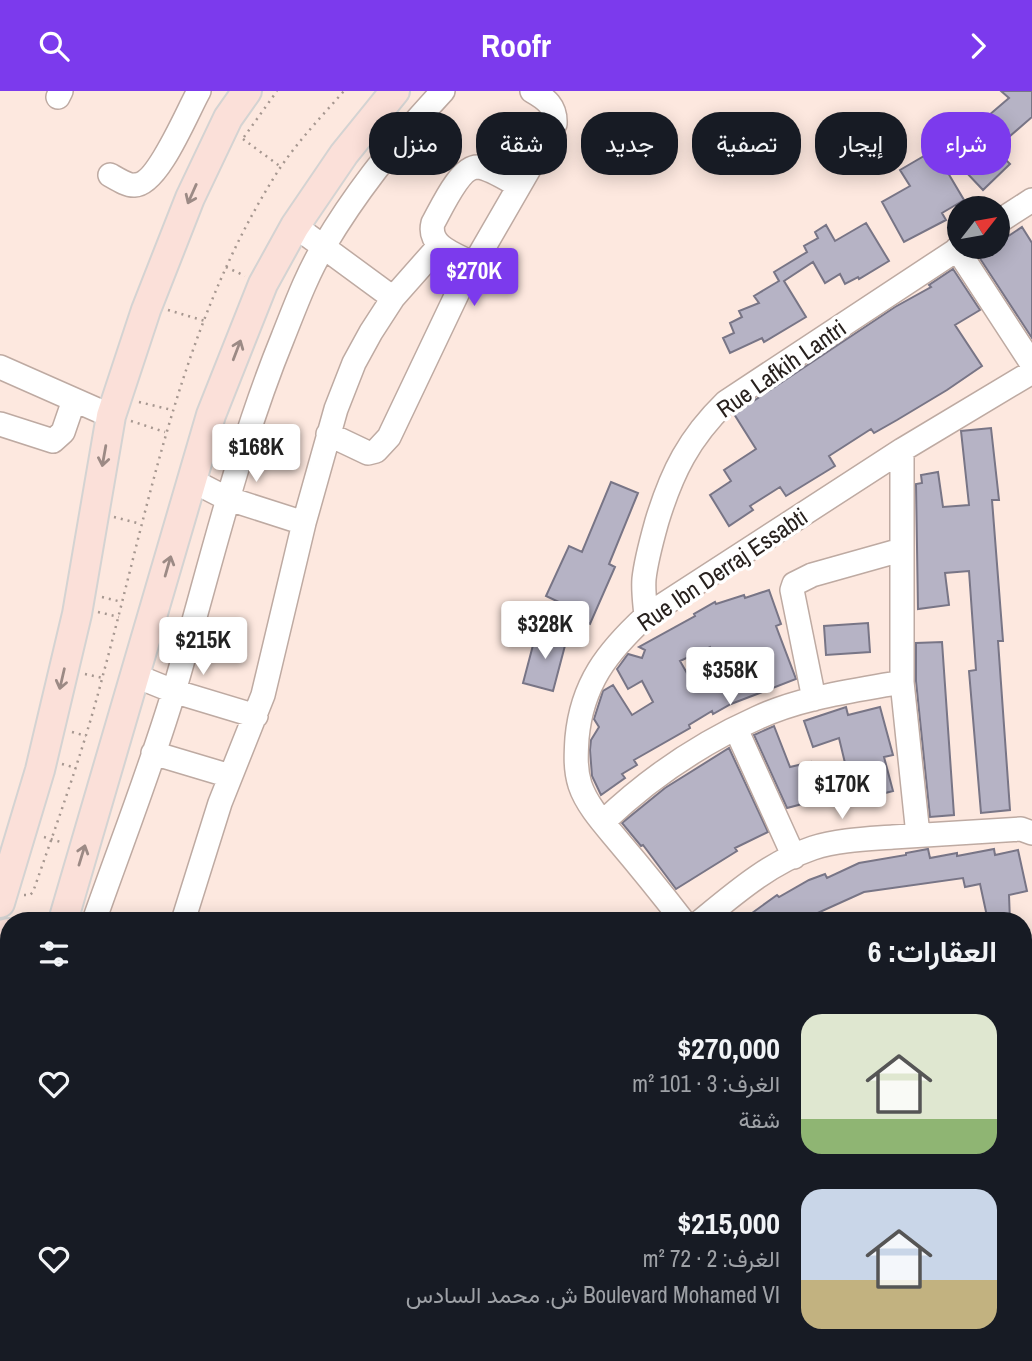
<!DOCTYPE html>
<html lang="ar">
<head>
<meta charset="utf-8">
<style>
  :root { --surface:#171b24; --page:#242831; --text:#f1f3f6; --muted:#9ea1a6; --accent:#7c3aed }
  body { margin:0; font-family:"Archivo Narrow",Vazirmatn,sans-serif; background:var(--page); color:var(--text); direction:rtl; height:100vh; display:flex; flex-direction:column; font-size:26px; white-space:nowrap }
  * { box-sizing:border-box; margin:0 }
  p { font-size:23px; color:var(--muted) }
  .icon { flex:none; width:38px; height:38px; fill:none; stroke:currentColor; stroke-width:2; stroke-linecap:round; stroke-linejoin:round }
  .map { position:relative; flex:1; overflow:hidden; direction:ltr }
  .sheet { position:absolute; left:0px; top:821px; width:1032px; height:450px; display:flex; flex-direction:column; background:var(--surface); border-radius:28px 28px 0 0; box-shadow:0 4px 18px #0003; direction:rtl }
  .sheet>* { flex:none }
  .hud { position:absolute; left:21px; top:21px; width:990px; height:63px; direction:rtl; display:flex; gap:14px }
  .needle { width:46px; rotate:59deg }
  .buttons { position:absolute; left:947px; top:105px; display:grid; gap:14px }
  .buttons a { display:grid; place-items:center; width:63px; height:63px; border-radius:50%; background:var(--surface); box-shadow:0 4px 18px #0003; font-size:35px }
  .price { position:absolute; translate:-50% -60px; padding:0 16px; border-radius:7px; background:#fff; color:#222; font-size:23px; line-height:46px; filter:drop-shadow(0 2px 4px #0008) }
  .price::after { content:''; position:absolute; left:50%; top:42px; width:21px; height:16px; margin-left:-10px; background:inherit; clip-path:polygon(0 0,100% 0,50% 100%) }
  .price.on { background:var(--accent); color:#fff }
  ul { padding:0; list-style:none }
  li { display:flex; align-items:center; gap:21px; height:175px; padding:0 35px }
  li span { display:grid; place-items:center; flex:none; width:196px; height:140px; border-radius:21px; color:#555 }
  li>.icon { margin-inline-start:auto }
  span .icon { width:84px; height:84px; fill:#fffc; stroke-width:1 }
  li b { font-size:30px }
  h2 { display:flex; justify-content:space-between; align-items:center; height:84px; padding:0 35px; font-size:30px }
  .pill { padding:0 24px; border-radius:28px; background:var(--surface); box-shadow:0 4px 18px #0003; font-size:24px; line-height:63px }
  .pill.on { background:var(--accent); color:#fff }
  header { display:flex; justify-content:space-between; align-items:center; height:91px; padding:0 35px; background:var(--accent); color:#fff; font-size:32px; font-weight:800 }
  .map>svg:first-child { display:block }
  .building { fill:#b6b3c5; stroke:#787586; stroke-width:2; fill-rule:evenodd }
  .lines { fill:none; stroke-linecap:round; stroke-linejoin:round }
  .minor-casing { stroke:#beaaa2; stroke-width:26 }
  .major-casing { stroke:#d4d3d2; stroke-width:32 }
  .path { stroke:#a69790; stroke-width:2.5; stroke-dasharray:2 5; stroke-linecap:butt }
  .minor { stroke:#fff; stroke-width:23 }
  .major { stroke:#fbe0d9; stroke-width:28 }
  .oneway { stroke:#9c8a85 }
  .labels { text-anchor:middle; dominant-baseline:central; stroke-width:7; stroke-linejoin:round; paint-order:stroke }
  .street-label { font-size:24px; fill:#28211e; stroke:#fff }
</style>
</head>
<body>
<header><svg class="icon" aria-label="forward" viewBox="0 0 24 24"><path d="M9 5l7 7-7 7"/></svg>Roofr<svg class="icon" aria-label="search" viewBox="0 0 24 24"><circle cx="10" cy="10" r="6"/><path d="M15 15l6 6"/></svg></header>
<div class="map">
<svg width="1032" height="1270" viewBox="0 0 1032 1270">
  <rect width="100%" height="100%" fill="#fde8df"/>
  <path class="building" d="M1001,0H1032V26L995,58L1010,73L983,99L946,60L958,53L955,50L971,34L974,37L1009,7Z
    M924,65L928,70L938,65L964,109L942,122L946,129L904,151L882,111L910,95L900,79Z
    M866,132L889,170L859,188L858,186L845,193L840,183L825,192L813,171L784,190L806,226L764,251L762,247L730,262L723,247L734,242L730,232L742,226L739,220L759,212L754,205L779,190L774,181L807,161L804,155L818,147L815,141L826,134L835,150Z
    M1022,136L1032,152V247L979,166L1003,154L1001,150Z
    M953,178L980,219L955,234L982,275L947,299L897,329L874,342L871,338L829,365L835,375L786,405L780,396L750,415L753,419L729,435L710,404L731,390L724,379L756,358L734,323L895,216L931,196L929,194Z
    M991,337L999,409H992L1003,550H998L1010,719L981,722L969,580L976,579L969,480L945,482L949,514L918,518L916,393L922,392L921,384L938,381L943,416L969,414L961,340Z
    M611,391L638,402L609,473L615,476L590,533L577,527L580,521L546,505L569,455L582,461Z
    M769,499L781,533L776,535L796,588L731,613L713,623L712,620L689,634L690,637L634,669L637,674L622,683L625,687L601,704L592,685L590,659L591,649L599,636L594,628L603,600L613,594L632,624L653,611L642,590L628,598L617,578L620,574L628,563L642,567L645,559L639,556L695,525L694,523L715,511L716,513L744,504L745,507ZM710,556L718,577L692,591L680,570Z
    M868,532L870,561L826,564L824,535Z
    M537,539L567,547L553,600L523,592Z
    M942,551L954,724L930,726L916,590V552Z
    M846,616L848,624L880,616L893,664L884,666L893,700L870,706L867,696L787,717L754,644L774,635L790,676L811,671L813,680L845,672L839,647L813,656L804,630Z
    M729,657L768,741L735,757L737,760L676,798L643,754L641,755L622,732L665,697Z
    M928,758L930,767L957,762V765L994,758L995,764L1018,759L1027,800L1009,804L1010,830H988L980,793L965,796L963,787L864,801L800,830H741L777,804L779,806L809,789L825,783L827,787L859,772L906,764V762Z"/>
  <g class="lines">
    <defs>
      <path id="minor" d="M58,6L61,0
        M110,84C117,88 128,95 135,94C158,94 188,19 199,0
        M998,131L1032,109
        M295,135L393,207
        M957,158L1032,273
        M474,173C457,164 427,156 433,132C441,118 460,75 478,76C490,77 508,89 519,95
        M0,276L111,325
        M0,333L53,350L63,341L74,309
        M328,343L368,362L376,360L389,346L458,201L555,33C556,15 546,8 532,0
        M902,359V591L918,744
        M193,390L226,407L304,432
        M646,525C645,513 643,500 644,488C646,469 652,448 657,430C672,381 689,347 726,311L961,156
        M136,585L173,600L256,625
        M814,608L792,499L794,493L812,484L901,459
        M736,638L794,766
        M153,662L230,685
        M603,731C647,689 701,652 757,627C802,606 853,600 902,591
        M94,830C121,753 151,677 174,600C209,481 236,361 283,246C295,216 307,183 324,155C357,99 399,47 443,0
        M183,830L220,712L263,604L304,432L336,318L354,272L371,241L393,207L439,155
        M683,830C662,803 641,777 619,751C605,734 587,715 580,694C575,678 576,663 577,647C582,593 607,561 646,525L902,359L1032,281
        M701,830C735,802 771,771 813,757C838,749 867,748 893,746C936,743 979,741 1021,738L1032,742
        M1024,870L1032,869
        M1024,900L1032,901
        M1024,1217L1032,1214
        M1024,1245H1032
        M281,1262L302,1270
        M542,1262V1270
        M676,1262L683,1270
        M60,1270L61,1262
        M156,1270L159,1262
        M322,1270L325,1262"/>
      <path id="major" d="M0,812L40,679L77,523L111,325L146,219L190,107L228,27L247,0
        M63,830L211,324L263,193L295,135L344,63L395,0
        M0,844L9,842
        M0,929L9,931
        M0,1168L9,1099"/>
    </defs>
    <use href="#minor" class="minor-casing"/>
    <use href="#major" class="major-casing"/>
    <path class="path" d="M244,46L277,0
      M243,48L281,76
      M226,176L245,185
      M168,219L205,230
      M139,311L172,319
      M131,330L165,341
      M114,426L141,433
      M102,506L122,511
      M98,521L119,526
      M85,583L103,587
      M72,641L86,645
      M62,673L76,677
      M44,746L64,752
      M24,804H30L33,801C58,729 84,658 103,584C150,412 181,230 280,77C299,49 322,25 344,0
      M1024,1004L1032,1013"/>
    <use href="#minor" class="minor"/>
    <use href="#major" class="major"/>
  </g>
  <defs><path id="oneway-shaft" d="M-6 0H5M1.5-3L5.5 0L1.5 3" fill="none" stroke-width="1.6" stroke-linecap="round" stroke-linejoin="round" transform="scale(1.75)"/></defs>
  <g class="oneway">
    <use href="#oneway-shaft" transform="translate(192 103) rotate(114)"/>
    <use href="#oneway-shaft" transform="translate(237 259) rotate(-69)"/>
    <use href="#oneway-shaft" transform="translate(104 365) rotate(100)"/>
    <use href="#oneway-shaft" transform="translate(168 475) rotate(-74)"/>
    <use href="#oneway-shaft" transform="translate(62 588) rotate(103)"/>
    <use href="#oneway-shaft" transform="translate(82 764) rotate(-73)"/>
  </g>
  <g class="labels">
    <g class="street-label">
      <text transform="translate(781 277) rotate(-35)">Rue Lafkih Lantri</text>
      <text transform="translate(722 478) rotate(-34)">Rue Ibn Derraj Essabti</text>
    </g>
  </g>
</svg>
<div class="buttons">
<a><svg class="needle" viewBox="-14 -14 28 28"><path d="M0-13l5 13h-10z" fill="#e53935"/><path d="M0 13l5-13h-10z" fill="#9ea1a6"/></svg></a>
</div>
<b class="price on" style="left:474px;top:217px">$270K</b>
<b class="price" style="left:256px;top:393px">$168K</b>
<b class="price" style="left:545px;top:570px">$328K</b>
<b class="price" style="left:203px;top:586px">$215K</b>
<b class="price" style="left:730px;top:616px">$358K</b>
<b class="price" style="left:842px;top:730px">$170K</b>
<div class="hud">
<a class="pill on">شراء</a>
<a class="pill">إيجار</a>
<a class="pill">تصفية</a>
<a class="pill">جديد</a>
<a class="pill">شقة</a>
<a class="pill">منزل</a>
</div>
<section class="sheet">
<h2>العقارات: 6<svg class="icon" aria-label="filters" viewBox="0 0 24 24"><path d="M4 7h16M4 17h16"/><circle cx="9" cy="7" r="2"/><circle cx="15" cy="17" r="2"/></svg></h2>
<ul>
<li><span style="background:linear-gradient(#dfe7d0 75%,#8fb573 0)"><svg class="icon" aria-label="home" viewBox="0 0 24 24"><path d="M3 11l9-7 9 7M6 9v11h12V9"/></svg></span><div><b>$270,000</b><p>الغرف: 3 · 101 m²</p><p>شقة</p></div><svg class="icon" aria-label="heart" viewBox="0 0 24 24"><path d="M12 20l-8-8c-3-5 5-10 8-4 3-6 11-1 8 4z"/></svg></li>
<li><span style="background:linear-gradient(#c9d6e8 65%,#c2b280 0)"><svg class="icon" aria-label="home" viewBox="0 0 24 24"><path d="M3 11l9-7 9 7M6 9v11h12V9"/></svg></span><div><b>$215,000</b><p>الغرف: 2 · 72 m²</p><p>Boulevard Mohamed VI ش. محمد السادس</p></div><svg class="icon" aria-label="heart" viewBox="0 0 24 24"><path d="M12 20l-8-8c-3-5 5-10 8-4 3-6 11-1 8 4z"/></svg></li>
</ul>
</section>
</div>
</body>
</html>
